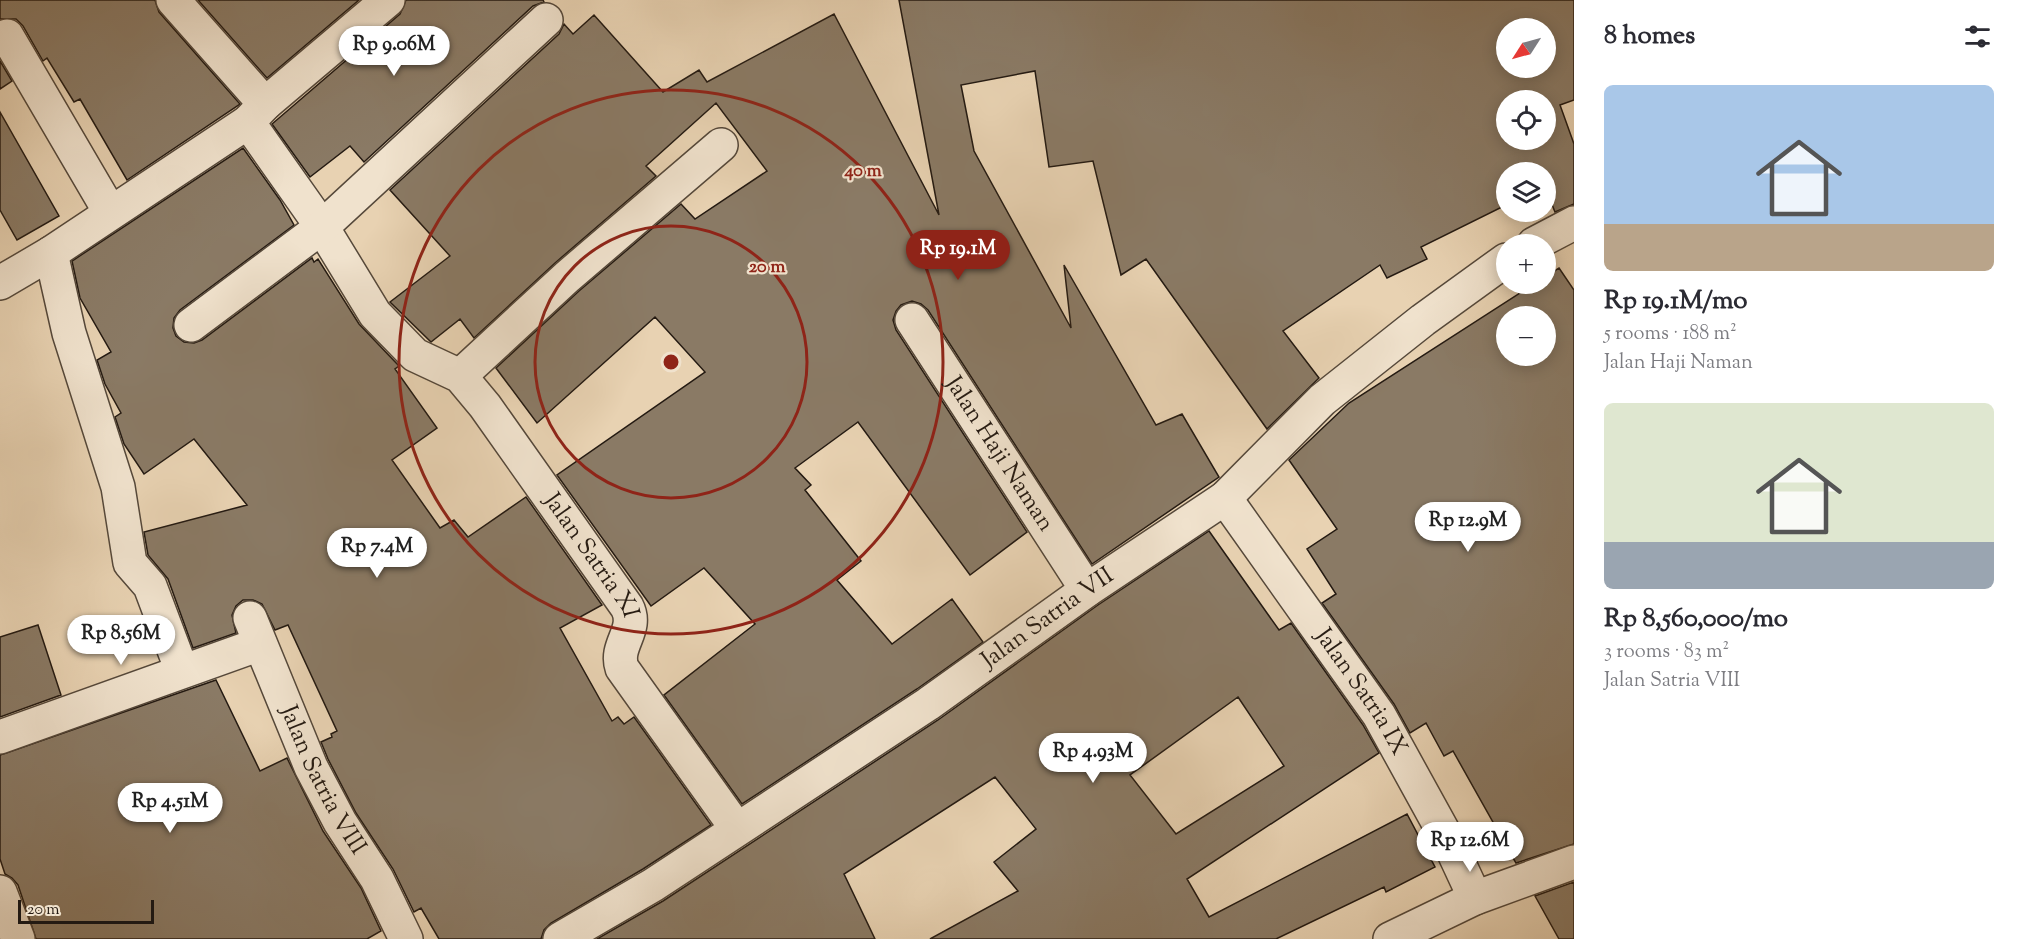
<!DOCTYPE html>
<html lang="en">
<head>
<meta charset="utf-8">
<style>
  :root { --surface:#fff; --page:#f2f2f3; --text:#2b2b33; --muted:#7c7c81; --accent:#8f2418 }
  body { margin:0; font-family:"Sorts Mill Goudy",serif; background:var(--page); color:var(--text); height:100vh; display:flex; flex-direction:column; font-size:22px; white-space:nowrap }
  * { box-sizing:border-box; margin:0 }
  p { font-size:20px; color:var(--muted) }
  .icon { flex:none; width:33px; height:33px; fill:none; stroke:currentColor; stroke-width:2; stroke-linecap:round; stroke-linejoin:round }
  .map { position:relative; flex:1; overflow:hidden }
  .side { display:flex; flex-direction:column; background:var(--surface); width:450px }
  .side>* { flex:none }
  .needle { width:39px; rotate:234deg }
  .controls { position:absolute; left:1496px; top:18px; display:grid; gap:12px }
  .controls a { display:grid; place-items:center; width:60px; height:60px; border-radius:50%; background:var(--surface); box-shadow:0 3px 15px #0003; font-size:30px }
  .scale { position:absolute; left:18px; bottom:15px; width:136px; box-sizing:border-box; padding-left:6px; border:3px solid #241a12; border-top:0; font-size:16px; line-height:21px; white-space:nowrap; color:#241a12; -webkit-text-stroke:4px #f0e2cd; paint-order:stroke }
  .price { position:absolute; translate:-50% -51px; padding:0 14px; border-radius:21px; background:#fff; color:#222; font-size:20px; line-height:39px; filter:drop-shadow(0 2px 3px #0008) }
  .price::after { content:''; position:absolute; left:50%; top:36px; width:18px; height:14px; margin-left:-9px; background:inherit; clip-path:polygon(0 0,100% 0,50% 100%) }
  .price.selected { background:var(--accent); color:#fff }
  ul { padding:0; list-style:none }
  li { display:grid; align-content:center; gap:12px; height:318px; padding:0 30px }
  li span { display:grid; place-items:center; height:186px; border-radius:9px; color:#555 }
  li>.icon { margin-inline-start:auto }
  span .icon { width:108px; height:108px; fill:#fffc; stroke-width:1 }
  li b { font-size:26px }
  h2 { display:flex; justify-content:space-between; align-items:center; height:72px; padding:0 30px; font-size:26px }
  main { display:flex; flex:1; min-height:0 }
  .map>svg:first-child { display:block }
  .building { fill:#8a7a65; stroke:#241a12; stroke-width:1.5; fill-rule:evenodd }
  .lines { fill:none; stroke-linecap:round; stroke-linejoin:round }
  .minor-casing { stroke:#55483a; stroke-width:36 }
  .minor { stroke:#f0e2cd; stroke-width:33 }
  .ring { fill:none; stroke:#8f2418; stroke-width:3 }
  .labels { text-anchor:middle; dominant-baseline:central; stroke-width:4.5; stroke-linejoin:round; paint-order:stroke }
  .street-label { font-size:24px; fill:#241a12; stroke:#f0e2cd }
  .centre { fill:#8f2418; stroke:#f0e2cd; stroke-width:3 }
  .ring-label { font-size:18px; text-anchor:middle; font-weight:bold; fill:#8f2418; stroke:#f0e2cd; stroke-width:4.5; stroke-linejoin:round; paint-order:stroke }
</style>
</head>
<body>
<main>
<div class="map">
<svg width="1574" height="939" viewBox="0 0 1574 939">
  <rect width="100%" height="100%" fill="#e8d2b2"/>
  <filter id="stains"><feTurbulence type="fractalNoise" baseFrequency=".00333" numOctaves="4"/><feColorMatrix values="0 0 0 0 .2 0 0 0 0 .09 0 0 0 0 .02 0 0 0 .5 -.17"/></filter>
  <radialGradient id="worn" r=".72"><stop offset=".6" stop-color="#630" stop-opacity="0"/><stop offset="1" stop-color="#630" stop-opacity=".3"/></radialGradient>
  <path class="building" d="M0,0H155L159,12L240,104L127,180L80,99L74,102L47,58L43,61L23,26L16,19H0Z
    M198,0H359L267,78Z
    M406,0H543L544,2L533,6L364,162L350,146L310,177L272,124L400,14Z
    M899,0H1574V100L1560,105L1574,144V204L1555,212L1545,187V172H1506V205L1421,247L1427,259L1387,278L1380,265L1283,331L1319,378L1267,429L1146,259L1121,275L1093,161L1049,167L1035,71L961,85L974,151L1071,328L1064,265L1156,425L1182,414L1219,477L1092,564L928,310L921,304L912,301L901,305L896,311L893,320L896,330L1027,532L970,575L858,422L795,468L811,485L805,490L861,561L837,580L892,644L952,599L983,642L917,689L742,804L664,695L755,624L704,568L651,606L557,475L705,372L655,317L537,423L496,368L579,291L681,204L695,219L767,171L716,103L646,166L656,176L555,263L474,338L460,319L431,342L390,302L450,256L390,190L559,34L564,24L573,34L594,15L663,92L699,70L707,82L834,14L939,215ZM1506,28H1545V68H1506ZM1506,100H1545V140H1506Z
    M0,61L12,81L0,89Z
    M0,112L59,216L17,240L0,210Z
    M243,148L280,200L294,225L180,310L174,318L173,328L176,336L184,342L194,343L202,340L312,258L314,262L318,259L359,324L399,366L395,369L437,428L392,460L440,528L454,520L468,537L526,497L602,605L560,628L612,721L618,717L624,724L634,717L711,825L643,869L551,923L544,930L541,939H439L421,908L414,912L393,869L356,813L328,759L321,742L332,737L331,734L337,731L288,625L275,630L262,604L253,600H243L236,606L232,615L236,633L193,648L168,579L148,555L144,532L247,505L194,439L144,474L124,444L115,417L121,413L105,384L97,360L111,352L80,298L72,261Z
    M1559,268L1574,290V844L1516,863L1453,751L1444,756L1426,723L1410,733L1394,704L1322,603L1336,594L1307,549L1337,529L1289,460L1349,403L1534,284H1545V277ZM1506,316H1545V356H1506Z
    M1209,531L1279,630L1291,623L1363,725L1379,753L1187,879L1209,917L1407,814L1435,867L1386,892L1384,887L1276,939H930L1018,891L994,862L1036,829L995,777L844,874L875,939H597L663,901L938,720L1098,605ZM1238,697L1284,766L1176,834L1130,775Z
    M38,625L61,695L0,717V637Z
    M216,680L260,771L287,758L323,831L361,888L381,931L367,939H36L18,885L12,878L5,874L0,859V755Z
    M1574,882V939H1559L1535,896Z"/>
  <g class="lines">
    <defs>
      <g id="minor">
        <path d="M173,0L265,104"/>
        <path d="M7,36L110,212"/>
        <path id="s1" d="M248,122L322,227L375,314L415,355L460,376L485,406L627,607C639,630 614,645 622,668L737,829"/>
        <path d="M1534,244L1574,223"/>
        <path d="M51,253L69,333L118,487L130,563L150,586L182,671"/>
        <path d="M0,283L51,253L248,122L265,104L388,0"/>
        <path id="s2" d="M912,320L1087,590"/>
        <path d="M191,325L322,227L546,20"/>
        <path d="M460,376L567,277L721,145"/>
        <path id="s3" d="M1225,498L1379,715L1449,842L1475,898"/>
        <path id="s4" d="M250,618L311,767L340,822L377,879L406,939"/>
        <path d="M0,737L260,644"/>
        <path d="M0,892L18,939"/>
        <path id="s5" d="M560,939L653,885L928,704L1087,590L1225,498L1322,400L1423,320L1506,260"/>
        <path d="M1390,939L1475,898L1574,862"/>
      </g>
    </defs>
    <use href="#minor" class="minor-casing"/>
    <use href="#minor" class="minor"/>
  </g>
  <g class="ring">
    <circle cx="671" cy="362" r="136"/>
    <circle cx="671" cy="362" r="272"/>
  </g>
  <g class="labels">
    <g class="street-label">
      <text stroke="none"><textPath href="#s2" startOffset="160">Jalan Haji Naman</textPath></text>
      <text stroke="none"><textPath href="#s1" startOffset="560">Jalan Satria XI</textPath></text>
      <text stroke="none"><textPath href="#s5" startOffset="584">Jalan Satria VII</textPath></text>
      <text stroke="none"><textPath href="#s3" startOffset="237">Jalan Satria IX</textPath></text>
      <text stroke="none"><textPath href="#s4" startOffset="178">Jalan Satria VIII</textPath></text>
    </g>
  </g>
  <circle cx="671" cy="362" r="9" class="centre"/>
  <g class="ring-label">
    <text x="863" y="176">40 m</text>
    <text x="767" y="272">20 m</text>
  </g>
  <rect width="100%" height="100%" filter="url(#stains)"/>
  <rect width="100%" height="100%" fill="url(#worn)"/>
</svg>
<div class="controls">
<a><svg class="needle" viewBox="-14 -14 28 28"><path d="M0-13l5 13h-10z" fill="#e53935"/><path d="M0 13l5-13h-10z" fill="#7c7c81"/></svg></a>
<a><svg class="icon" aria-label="locate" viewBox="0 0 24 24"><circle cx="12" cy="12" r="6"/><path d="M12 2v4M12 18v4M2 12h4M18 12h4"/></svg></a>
<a><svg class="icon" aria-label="layers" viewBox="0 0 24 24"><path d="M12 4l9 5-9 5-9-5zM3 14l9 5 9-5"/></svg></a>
<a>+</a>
<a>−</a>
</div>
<div class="scale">20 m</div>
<b class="price" style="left:394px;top:77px">Rp 9.06M</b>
<b class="price selected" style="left:958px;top:281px">Rp 19.1M</b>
<b class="price" style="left:1468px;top:553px">Rp 12.9M</b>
<b class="price" style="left:377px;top:579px">Rp 7.4M</b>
<b class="price" style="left:121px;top:666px">Rp 8.56M</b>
<b class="price" style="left:1093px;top:784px">Rp 4.93M</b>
<b class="price" style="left:170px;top:834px">Rp 4.51M</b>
<b class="price" style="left:1470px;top:873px">Rp 12.6M</b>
</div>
<section class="side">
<h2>8 homes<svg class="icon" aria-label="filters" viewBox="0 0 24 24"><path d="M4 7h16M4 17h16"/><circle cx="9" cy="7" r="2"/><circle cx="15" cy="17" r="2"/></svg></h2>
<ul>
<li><span style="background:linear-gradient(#a9c7e8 75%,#b9a48a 0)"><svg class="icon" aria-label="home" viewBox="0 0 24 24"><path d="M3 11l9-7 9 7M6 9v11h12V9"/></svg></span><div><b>Rp 19.1M/mo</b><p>5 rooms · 188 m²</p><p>Jalan Haji Naman</p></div></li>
<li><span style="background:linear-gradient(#dfe7d0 75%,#9aa5b1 0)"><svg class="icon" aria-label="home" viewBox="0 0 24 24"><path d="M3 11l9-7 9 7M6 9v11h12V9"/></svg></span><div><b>Rp 8,560,000/mo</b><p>3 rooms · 83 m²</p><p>Jalan Satria VIII</p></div></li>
</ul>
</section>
</main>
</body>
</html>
